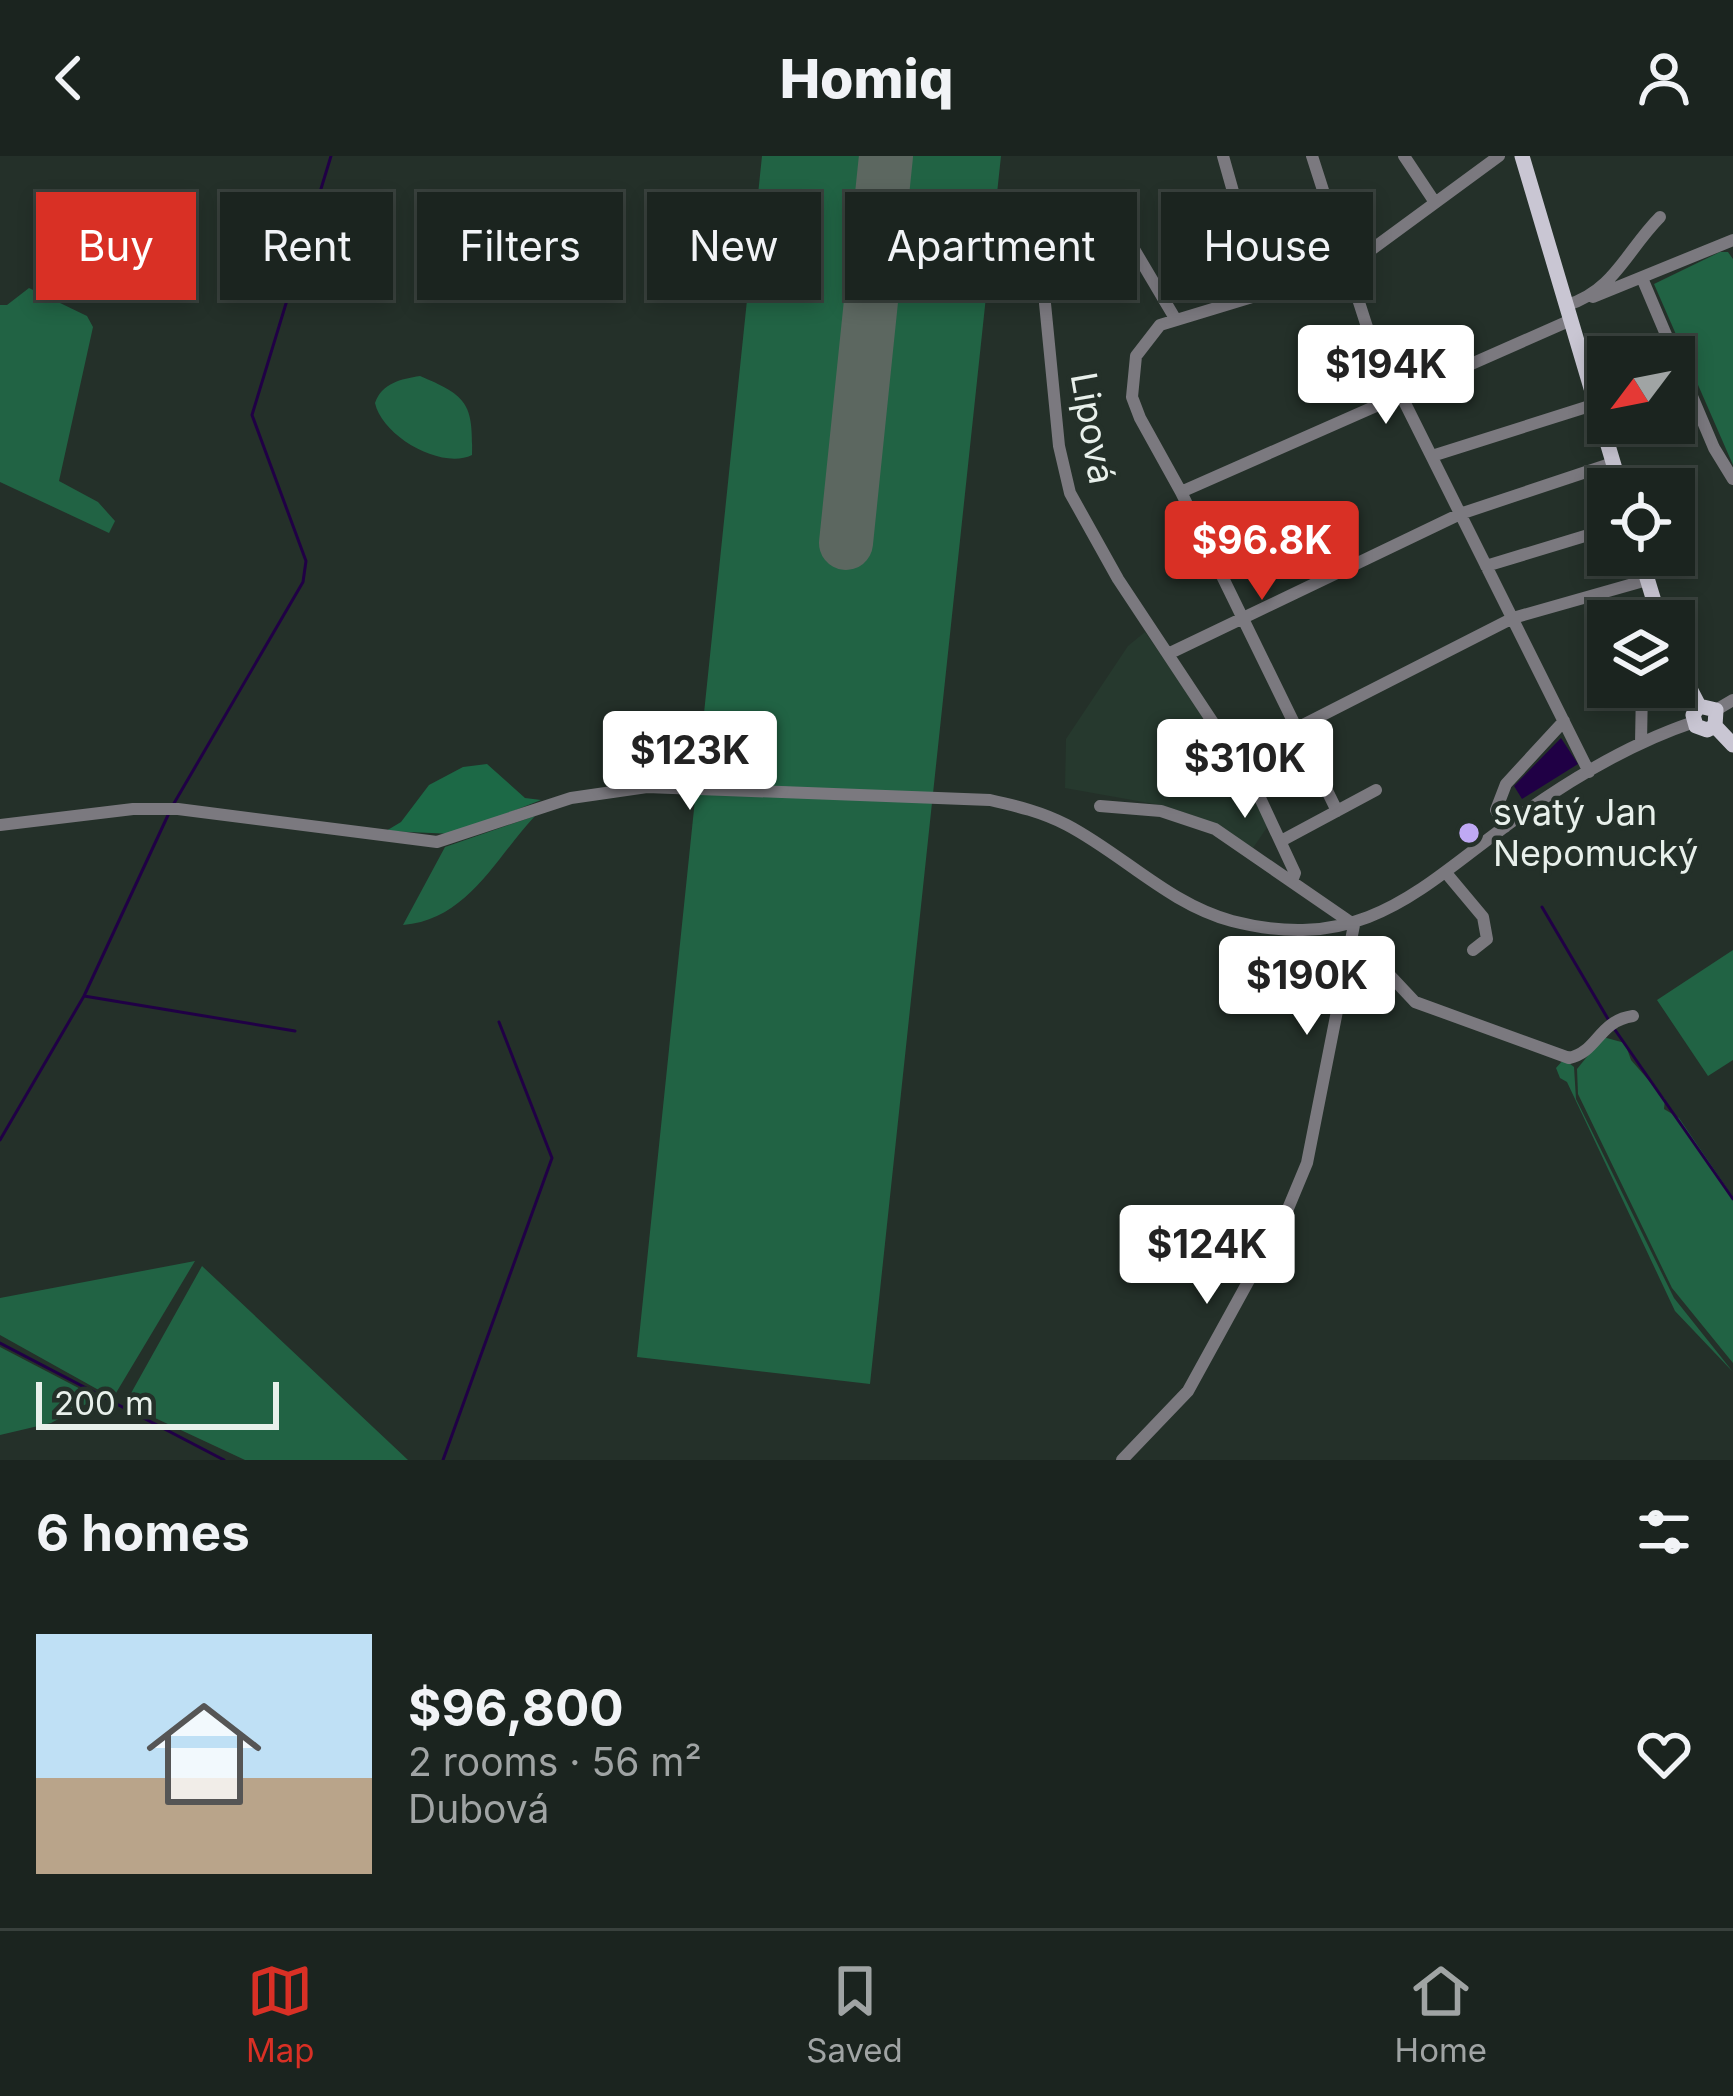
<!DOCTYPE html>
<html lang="en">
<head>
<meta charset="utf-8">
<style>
  :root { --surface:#1b241f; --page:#242c28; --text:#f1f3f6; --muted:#a0a4a4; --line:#39413d; --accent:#d93025 }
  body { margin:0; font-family:Inter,sans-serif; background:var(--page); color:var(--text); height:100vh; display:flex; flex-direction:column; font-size:45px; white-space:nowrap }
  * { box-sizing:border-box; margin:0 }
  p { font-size:39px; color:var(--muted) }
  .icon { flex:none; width:66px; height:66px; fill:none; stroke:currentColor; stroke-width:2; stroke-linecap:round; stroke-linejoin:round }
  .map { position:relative; height:1304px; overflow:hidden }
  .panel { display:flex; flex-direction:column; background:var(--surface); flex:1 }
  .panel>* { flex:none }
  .top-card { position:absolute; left:36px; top:36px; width:1662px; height:108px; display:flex; gap:24px }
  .needle { width:78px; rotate:238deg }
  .buttons { position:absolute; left:1587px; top:180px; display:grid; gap:24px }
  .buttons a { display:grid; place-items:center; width:108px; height:108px; border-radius:0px; background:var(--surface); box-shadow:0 6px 18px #0003,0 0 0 3px var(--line); font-size:60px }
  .scale { position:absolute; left:36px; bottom:30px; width:243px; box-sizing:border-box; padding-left:12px; border:6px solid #e8f0eb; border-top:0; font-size:33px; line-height:42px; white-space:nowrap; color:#e8f0eb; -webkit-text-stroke:9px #243029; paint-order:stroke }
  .price { position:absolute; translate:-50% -102px; padding:0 27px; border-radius:12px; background:#fff; color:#222; font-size:39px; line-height:78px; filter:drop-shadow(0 3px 6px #0008) }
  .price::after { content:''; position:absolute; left:50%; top:72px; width:36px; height:27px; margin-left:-18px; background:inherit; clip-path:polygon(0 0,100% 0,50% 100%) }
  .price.current { background:var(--accent); color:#fff }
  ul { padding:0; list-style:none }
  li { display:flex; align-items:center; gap:36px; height:300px; padding:0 36px }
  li+li { border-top:3px solid var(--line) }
  li span { display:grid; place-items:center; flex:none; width:336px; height:240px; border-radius:0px; color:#555 }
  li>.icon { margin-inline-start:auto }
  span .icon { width:144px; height:144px; fill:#fffc; stroke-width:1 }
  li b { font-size:51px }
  h2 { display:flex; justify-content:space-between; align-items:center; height:144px; padding:0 36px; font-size:51px }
  .pill { padding:0 42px; border-radius:0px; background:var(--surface); box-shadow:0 6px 18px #0003,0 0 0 3px var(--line); font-size:42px; line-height:108px }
  .pill.current { background:var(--accent); color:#fff }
  header { display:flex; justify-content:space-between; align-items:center; height:156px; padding:0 36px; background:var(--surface); font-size:54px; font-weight:800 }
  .tabs { display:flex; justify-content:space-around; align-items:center; height:168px; border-top:3px solid var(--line); background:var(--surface); font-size:33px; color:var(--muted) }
  .tabs a { display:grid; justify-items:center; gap:6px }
  .tabs .current { color:var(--accent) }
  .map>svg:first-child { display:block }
  .built { fill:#26392e }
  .green { fill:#216344 }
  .forest { fill:#1c6946 }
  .water { fill:#200045 }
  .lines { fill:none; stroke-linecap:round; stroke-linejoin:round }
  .stream { stroke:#200045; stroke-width:3 }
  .runway { stroke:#5c6760; stroke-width:54 }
  .minor { stroke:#7b797f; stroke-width:12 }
  .major { stroke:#c9c6d3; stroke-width:15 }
  .poi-dot { fill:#bfa9f4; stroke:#243029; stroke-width:4.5 }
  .labels { text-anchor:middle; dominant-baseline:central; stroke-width:9; stroke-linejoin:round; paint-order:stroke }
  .street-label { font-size:36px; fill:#e8f0eb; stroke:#243029 }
  .poi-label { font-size:36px; fill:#e8f0eb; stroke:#243029; text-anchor:start }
</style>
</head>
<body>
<header><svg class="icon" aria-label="back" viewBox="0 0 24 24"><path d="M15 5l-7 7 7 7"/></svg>Homiq<svg class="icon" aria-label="person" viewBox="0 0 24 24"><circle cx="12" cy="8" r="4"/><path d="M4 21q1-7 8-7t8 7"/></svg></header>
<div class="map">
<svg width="1733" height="1304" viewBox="0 0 1733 1304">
  <rect width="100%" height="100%" fill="#243029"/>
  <path class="built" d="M1145,476L1230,596L1270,667L1253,692L1160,649L1065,632L1066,583L1128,490Z"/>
  <path class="green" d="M762,0H1001L870,1228L637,1201Z
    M1720,96H1728L1733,103V309L1654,128Z
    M29,132L87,160L93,171L59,325L98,346L115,365L109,377L0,326V149H7Z
    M420,220C468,240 473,248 472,299C441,314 382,280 375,247C382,227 401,223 420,220Z
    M535,660C496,701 468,764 403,769L445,691Z
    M1733,794V904L1708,920L1657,844Z
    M1603,881L1625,887L1631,904L1665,943L1664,953L1679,962L1733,1041V1207L1672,1132L1578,938L1577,913Z
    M1564,903L1574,911L1576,943L1674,1142L1733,1216L1675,1155L1567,926L1560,922L1556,912Z
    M195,1105L113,1242L0,1179V1142Z
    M202,1110L408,1304H245L125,1248Z
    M0,1191L92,1239V1245L51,1267L0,1279Z"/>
  <path class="forest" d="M487,608L525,642L541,644L454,678L386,675L401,666L429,629L463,611Z"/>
  <path class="water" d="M1561,582L1578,608L1522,643L1514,630Z"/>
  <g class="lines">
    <path class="stream" d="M173,649L303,426L306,405L252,259L331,0
      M1542,751L1608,863
      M84,840L295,875
      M1613,871L1733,1043
      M0,984L84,840L169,657
      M0,1187L224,1304
      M443,1304L552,1002L499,866"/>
    <path class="runway" d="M846,387L886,0"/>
    <path class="minor" d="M1223,0L1262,138
      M1312,0L1367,171L1589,616
      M1404,0L1434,45
      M1098,79L1125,78L1176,164
      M1642,122L1714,292L1733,323
      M1043,127L1059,290L1070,337L1118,423L1253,627L1295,717L1292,725
      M1593,141L1733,84
      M1567,149C1614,135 1627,94 1660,61
      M1432,300L1596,248
      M1181,336L1571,164
      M1486,410L1608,373
      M1168,498L1460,358L1613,307
      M1716,554L1733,544
      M1641,587L1642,531
      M1238,602L1513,462L1647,424
      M1100,650L1161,655L1215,673L1353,768
      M1337,655L1181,336L1140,262L1132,241L1136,200L1160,169L1345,113L1499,0
      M0,669L133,653H178L437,686L571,642L647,631L990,644C1017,650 1042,656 1067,669C1124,699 1169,748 1232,765C1369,800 1424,727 1525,656C1576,620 1634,586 1694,566
      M1505,671L1496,654L1506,628L1564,565
      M1281,685L1376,634
      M1447,718L1483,761L1487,783L1473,794
      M1349,789L1368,796L1415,846L1569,902C1598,896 1598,865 1633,860
      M1122,1304L1188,1235L1287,1055L1307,1007L1354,769"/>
    <path class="major" d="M1522,0L1621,333
      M1640,399L1660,465
      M1674,502L1699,550
      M1699,550L1693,559L1696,570L1707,574L1715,570
      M1699,550L1716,554L1715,570
      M1715,570L1733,589"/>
  </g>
  <circle class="poi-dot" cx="1469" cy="677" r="12"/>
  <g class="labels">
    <g class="street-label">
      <text transform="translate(1093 272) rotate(80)">Lipová</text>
    </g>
    <g class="poi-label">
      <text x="1493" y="656">svatý Jan<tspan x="1493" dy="41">Nepomucký</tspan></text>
    </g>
  </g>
</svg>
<div class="buttons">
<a><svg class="needle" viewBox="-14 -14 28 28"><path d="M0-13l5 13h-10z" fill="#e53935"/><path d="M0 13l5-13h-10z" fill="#a0a4a4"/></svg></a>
<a><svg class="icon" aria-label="locate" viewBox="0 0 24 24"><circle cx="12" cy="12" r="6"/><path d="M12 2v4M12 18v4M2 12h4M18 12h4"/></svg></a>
<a><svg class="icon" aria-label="layers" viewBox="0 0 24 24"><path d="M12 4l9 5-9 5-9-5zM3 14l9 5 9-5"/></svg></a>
</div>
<div class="scale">200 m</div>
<b class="price" style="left:1386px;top:271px">$194K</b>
<b class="price current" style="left:1262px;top:447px">$96.8K</b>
<b class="price" style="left:690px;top:657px">$123K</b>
<b class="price" style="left:1245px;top:665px">$310K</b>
<b class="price" style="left:1307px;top:882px">$190K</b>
<b class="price" style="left:1207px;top:1151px">$124K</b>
<div class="top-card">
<a class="pill current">Buy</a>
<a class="pill">Rent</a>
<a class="pill">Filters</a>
<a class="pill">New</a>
<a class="pill">Apartment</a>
<a class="pill">House</a>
</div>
</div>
<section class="panel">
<h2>6 homes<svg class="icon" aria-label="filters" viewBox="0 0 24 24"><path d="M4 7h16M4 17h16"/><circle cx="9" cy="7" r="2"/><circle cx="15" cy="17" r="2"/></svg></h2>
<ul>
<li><span style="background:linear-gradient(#bfe0f5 60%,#b9a48a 0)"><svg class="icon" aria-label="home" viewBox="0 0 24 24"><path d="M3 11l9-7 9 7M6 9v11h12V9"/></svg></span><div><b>$96,800</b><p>2 rooms · 56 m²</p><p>Dubová</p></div><svg class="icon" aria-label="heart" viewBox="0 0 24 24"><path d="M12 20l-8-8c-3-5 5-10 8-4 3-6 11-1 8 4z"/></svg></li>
</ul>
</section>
<nav class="tabs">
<a class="current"><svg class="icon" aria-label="map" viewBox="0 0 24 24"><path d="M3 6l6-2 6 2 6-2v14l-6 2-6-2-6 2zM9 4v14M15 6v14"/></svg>Map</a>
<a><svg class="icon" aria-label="saved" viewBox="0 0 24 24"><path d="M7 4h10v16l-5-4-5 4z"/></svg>Saved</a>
<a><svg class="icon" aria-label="home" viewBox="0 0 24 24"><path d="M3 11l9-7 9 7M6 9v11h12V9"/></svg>Home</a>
</nav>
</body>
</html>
